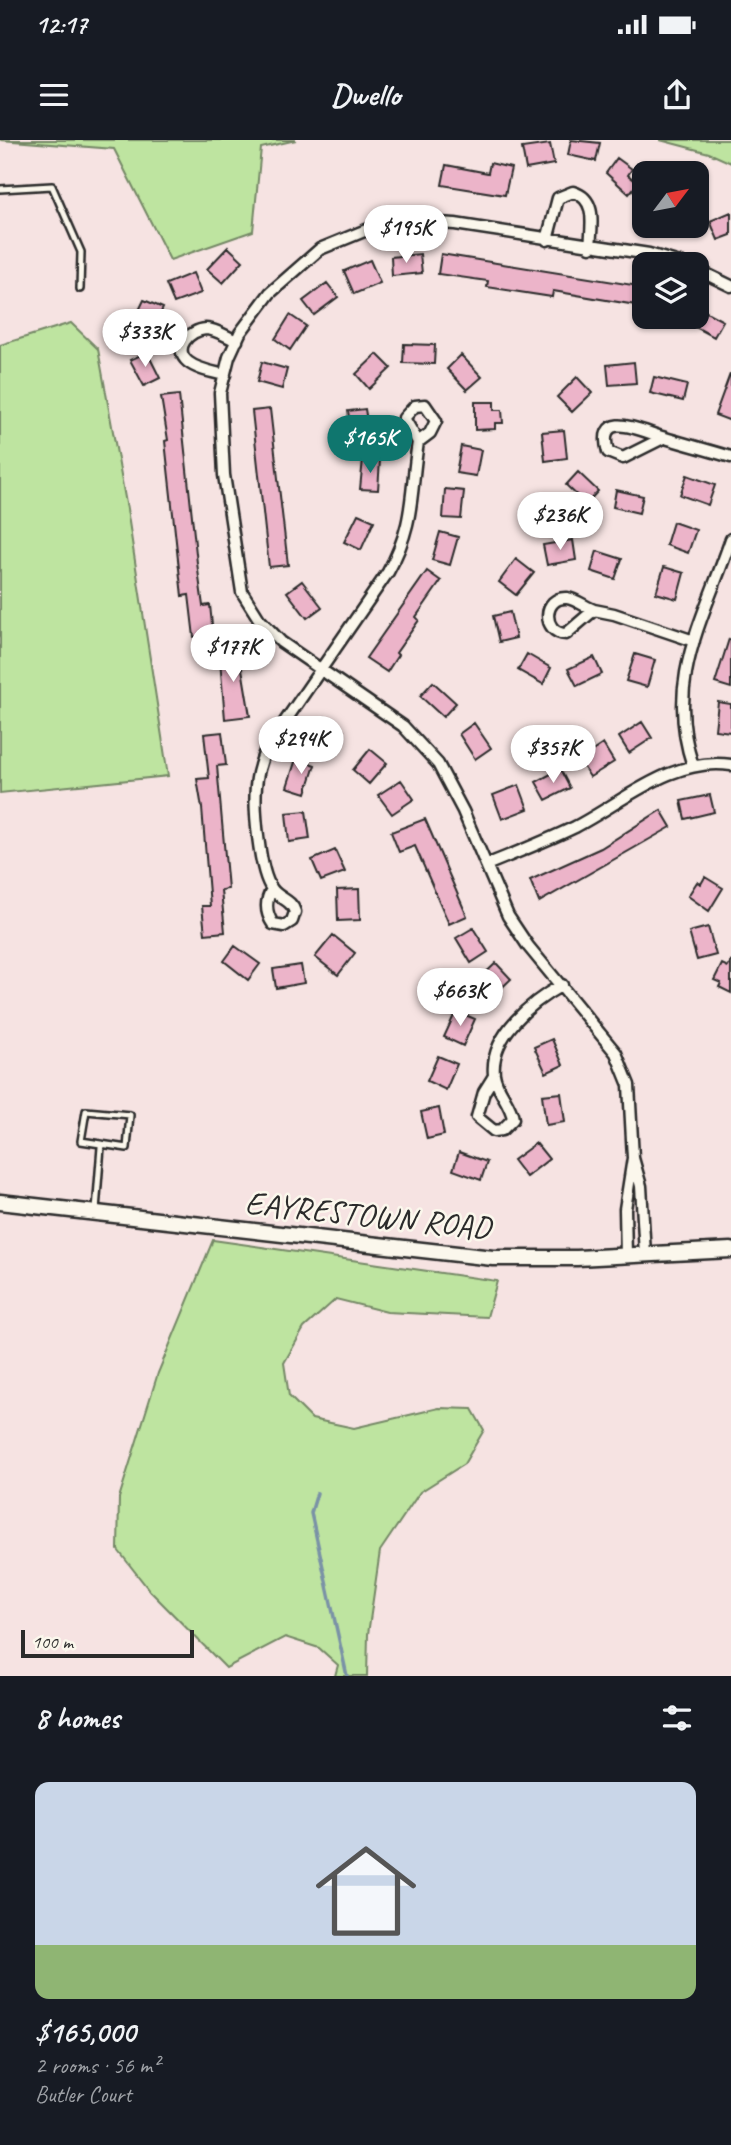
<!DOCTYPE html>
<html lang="en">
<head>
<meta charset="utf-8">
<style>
  :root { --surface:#171b24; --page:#242831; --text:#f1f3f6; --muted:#9ea1a6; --accent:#0f766e }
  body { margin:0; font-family:Caveat,sans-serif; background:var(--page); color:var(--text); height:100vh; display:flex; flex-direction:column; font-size:26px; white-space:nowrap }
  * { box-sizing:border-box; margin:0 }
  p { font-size:23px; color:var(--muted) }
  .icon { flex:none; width:38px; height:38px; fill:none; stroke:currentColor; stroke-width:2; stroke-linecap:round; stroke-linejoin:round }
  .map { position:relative; height:1536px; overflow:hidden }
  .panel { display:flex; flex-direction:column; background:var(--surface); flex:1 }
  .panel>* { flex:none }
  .needle { width:46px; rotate:58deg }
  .tools { position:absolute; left:632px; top:21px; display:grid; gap:14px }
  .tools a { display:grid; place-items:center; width:77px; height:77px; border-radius:14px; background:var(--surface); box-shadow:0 2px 5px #0004; font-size:35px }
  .scale { position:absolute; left:21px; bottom:18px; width:173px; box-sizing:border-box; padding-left:7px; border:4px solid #2b2b2b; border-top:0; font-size:19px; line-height:24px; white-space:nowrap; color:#2b2b2b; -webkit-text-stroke:5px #fbf7ec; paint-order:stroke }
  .price { position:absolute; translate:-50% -60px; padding:0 16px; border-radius:24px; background:#fff; color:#222; font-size:23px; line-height:46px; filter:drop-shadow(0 2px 4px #0008) }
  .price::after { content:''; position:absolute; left:50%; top:42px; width:21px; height:16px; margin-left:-10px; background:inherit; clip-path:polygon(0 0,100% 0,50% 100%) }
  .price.on { background:var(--accent); color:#fff }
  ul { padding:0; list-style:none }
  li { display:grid; align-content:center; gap:14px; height:371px; padding:0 35px }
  li span { display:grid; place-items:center; height:217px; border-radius:14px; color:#555 }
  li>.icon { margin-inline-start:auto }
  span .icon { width:126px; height:126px; fill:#fffc; stroke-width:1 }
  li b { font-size:30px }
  h2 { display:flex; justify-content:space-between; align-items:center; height:84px; padding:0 35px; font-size:30px }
  .status { display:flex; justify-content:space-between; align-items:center; height:49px; padding:0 35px; background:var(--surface); direction:ltr }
  .status svg { height:19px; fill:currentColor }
  header { display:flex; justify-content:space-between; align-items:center; height:91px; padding:0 35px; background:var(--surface); font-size:32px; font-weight:800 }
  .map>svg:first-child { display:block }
  .green { fill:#bee4a0; stroke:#748866; stroke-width:2 }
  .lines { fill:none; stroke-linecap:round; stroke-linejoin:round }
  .stream { stroke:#7a92a6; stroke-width:3.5 }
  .building { fill:#ecb4c9; stroke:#2b2b2b; stroke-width:2 }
  .lane-casing { stroke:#2b2b2b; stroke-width:10 }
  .street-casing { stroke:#2b2b2b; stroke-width:15 }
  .secondary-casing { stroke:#2b2b2b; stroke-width:19 }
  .lane { stroke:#fbf7ec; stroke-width:5 }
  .street { stroke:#fbf7ec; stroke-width:10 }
  .secondary { stroke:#fbf7ec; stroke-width:14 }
  .labels { text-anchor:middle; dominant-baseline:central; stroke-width:5; stroke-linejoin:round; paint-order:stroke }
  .street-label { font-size:33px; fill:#2b2b2b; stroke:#fbf7ec }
</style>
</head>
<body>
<div class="status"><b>12:17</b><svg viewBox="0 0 49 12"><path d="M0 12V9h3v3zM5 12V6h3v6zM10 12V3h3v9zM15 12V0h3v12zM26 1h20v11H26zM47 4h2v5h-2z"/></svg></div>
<header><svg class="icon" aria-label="menu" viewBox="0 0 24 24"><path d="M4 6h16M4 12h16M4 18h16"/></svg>Dwello<svg class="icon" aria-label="share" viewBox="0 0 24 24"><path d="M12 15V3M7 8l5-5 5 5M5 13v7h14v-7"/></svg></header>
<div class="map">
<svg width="731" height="1536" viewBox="0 0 731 1536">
  <rect width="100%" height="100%" fill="#f6e3e2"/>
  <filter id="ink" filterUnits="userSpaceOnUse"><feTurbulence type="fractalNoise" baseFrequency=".0143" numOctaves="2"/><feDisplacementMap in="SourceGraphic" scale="14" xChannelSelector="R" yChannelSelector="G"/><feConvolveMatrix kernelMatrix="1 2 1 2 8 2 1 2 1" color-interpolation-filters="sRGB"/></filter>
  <g filter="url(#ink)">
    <path class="green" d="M0,0H296L261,8L253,91L170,120L114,9Z
      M660,0H731V23L709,13Z
      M71,183L98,209L127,369L168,636L0,653V205Z
      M213,1100L497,1141L487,1177L387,1172L336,1159L304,1188L284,1223L289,1256L312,1279L354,1288L439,1268L472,1269L484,1290L464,1324L420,1352L380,1411L368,1494L367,1536H335L338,1525L319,1508L285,1497L226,1528L150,1451L118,1410L119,1358L158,1233Z"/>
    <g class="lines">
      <path class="stream" d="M317,1353L311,1373L347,1536"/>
    </g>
    <path class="building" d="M571,0L600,3L596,21L568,15Z
      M550,4L554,24L526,29L522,8Z
      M617,18L632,29L628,35L638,43L629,54L606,33Z
      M490,23L511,28L505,55L442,45L446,25L488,33Z
      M731,72V95L718,100L710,81Z
      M228,107L243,121L223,143L207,129Z
      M420,114L422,133L392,136L391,117Z
      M441,114L639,146L636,165L553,151L552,157L487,147L488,141L438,134Z
      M370,120L380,143L354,154L344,131Z
      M193,133L201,153L174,163L166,144Z
      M327,143L338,157L314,175L303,161Z
      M144,160L163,168L150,196L131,187Z
      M699,168L723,181L714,197L690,184Z
      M290,175L306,186L290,210L275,199Z
      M404,204L435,205L434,224L403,223Z
      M147,212L160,238L144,246L130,220Z
      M377,214L391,228L369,249L356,234Z
      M461,215L482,237L467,250L447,229Z
      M262,222L287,229L282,249L257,242Z
      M634,222L636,243L609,245L607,225Z
      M730,234H731V281L715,275Z
      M577,237L592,253L572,272L557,257Z
      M654,237L687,245L683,261L650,253Z
      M179,255L197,423L203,466L210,465L213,495L194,497L189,455L182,456L165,301L168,300L161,257Z
      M475,262H494V270H502L503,283H495V289L475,290Z
      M270,269L288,425L269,427L252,271Z
      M365,269L370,300L353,303L348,271Z
      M564,290L567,318L545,321L542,292Z
      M461,306L481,310L476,336L456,333Z
      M363,319L380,320L378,350L360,349Z
      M578,332L598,351L586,364L566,345Z
      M687,335L715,345L708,365L680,355Z
      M445,349L464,351L461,379L443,378Z
      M616,350L643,356L639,373L613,367Z
      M358,374L374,381L361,410L344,402Z
      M673,382L696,390L688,413L666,405Z
      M440,392L458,397L450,425L432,420Z
      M573,400L576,420L547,425L543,405Z
      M597,411L622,419L615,439L591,431Z
      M516,419L534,433L516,455L499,442Z
      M664,427L684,433L677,459L656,453Z
      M427,431L441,441L416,477L419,480L396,513L398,515L387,532L366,518Z
      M302,441L322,467L307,478L287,452Z
      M510,472L516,498L499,502L493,476Z
      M729,499L731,500V548L715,543Z
      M238,505L250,576L225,579L219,508Z
      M527,514L551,528L543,544L518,530Z
      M635,514L655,520L647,547L626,541Z
      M594,517L602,534L577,546L568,529Z
      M433,542L456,563L443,577L420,556Z
      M718,562L731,564V592L715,590Z
      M325,577L344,591L326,615L308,601Z
      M642,582L652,598L629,613L619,597Z
      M474,583L491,608L475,619L459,594Z
      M222,592L226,625L217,626L228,749L221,750L225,792L205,794L202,766H210L202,668L197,639L209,638L204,594Z
      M603,604L614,622L590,637L579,620Z
      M370,609L387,623L369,644L353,630Z
      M296,619L315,625L306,653L287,647Z
      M560,629L570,648L546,660L536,642Z
      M401,640L414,659L392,674L378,655Z
      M519,645L528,669L502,679L493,655Z
      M710,655L714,672L685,679L681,661Z
      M661,670L671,687L539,762L530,740L601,708Z
      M306,671L310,699L289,702L286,673Z
      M425,679L467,776L449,784L415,706L399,712L391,692Z
      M335,710L345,732L321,741L312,720Z
      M705,737L723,748L709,771L688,756L697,742L701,744Z
      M359,749L360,780L338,781L337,750Z
      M708,787L716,815L697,820L689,792Z
      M473,788L488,812L471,823L456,798Z
      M333,795L355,813L338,835L315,817Z
      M235,806L260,824L248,840L224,821Z
      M731,821V853L719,847L721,843L714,840L722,824L728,827Z
      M496,823L511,839L492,857L477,841Z
      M301,825L304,843L276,848L273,829Z
      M456,871L475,879L463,906L444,897Z
      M552,899L563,925L546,933L534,907Z
      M438,916L457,924L446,950L427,941Z
      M561,953L565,982L546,985L542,955Z
      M439,968L444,995L427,999L421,972Z
      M536,1003L549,1019L526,1037L513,1020Z
      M459,1012L487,1022L481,1040L453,1030Z"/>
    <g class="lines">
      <defs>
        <path id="lane" d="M0,49L52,46L81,112L80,149
          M86,971L130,975L127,1008L81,1001Z
          M96,1070L101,1007"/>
        <path id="street" d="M547,100L558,58L573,52C598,59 591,87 590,107
          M696,129L731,146
          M225,235C213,232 198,230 188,222C172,209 189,190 206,189C216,189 227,197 237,201
          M663,298L623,318L608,312C595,266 646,293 662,297C685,304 708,310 731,317
          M594,470C586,467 575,459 567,458C543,456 541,493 566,494L594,470L614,474L694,501
          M693,626C664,541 704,479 731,399
          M486,725C516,713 546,701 575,687C625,661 671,617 731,625
          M272,749C265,761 265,772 273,784L284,786L292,781L295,772C291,759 279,759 272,749C259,732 254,668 256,646C257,633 261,621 266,609L388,432C415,384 410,354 418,302L430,293L436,281L425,265L415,266L404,278L418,302
          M494,936L484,952L477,977L494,991L502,990L513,979C511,963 496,950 494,934C490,895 533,861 562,845
          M633,1018L629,945L616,913L528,806L508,776L463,671L438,624L403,586L281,502L259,479L242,452L224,335L220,253L229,217L240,193L270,153L320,109L369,89L404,81L455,84L649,114L683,124
          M626,1116L625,1069L633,1018L641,1046L645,1114"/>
        <path id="secondary" d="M0,1062L493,1118H577L731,1110"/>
      </defs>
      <use href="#lane" class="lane-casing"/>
      <use href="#street" class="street-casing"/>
      <use href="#secondary" class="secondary-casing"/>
      <use href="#lane" class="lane"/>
      <use href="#street" class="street"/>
      <use href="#secondary" class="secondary"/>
    </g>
  </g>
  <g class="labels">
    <g class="street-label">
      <text transform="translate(368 1075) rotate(6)">EAYRESTOWN ROAD</text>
    </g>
  </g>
</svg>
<div class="tools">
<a><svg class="needle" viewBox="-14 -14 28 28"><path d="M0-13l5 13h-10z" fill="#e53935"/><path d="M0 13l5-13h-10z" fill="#9ea1a6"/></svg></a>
<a><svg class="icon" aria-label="layers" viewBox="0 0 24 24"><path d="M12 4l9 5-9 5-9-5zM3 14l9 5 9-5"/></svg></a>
</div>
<div class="scale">100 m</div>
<b class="price" style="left:406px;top:125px">$195K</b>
<b class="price" style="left:145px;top:229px">$333K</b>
<b class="price on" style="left:370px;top:335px">$165K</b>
<b class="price" style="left:560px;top:412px">$236K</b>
<b class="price" style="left:233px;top:544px">$177K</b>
<b class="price" style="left:301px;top:636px">$294K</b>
<b class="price" style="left:553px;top:645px">$357K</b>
<b class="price" style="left:460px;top:888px">$663K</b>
</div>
<section class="panel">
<h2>8 homes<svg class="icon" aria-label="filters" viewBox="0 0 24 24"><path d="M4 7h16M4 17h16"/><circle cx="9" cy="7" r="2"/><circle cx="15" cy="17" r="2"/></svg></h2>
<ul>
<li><span style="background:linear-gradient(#c9d6e8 75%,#8fb573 0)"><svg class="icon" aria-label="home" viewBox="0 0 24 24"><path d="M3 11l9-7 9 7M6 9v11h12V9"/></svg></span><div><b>$165,000</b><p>2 rooms · 56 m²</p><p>Butler Court</p></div></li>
</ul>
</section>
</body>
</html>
